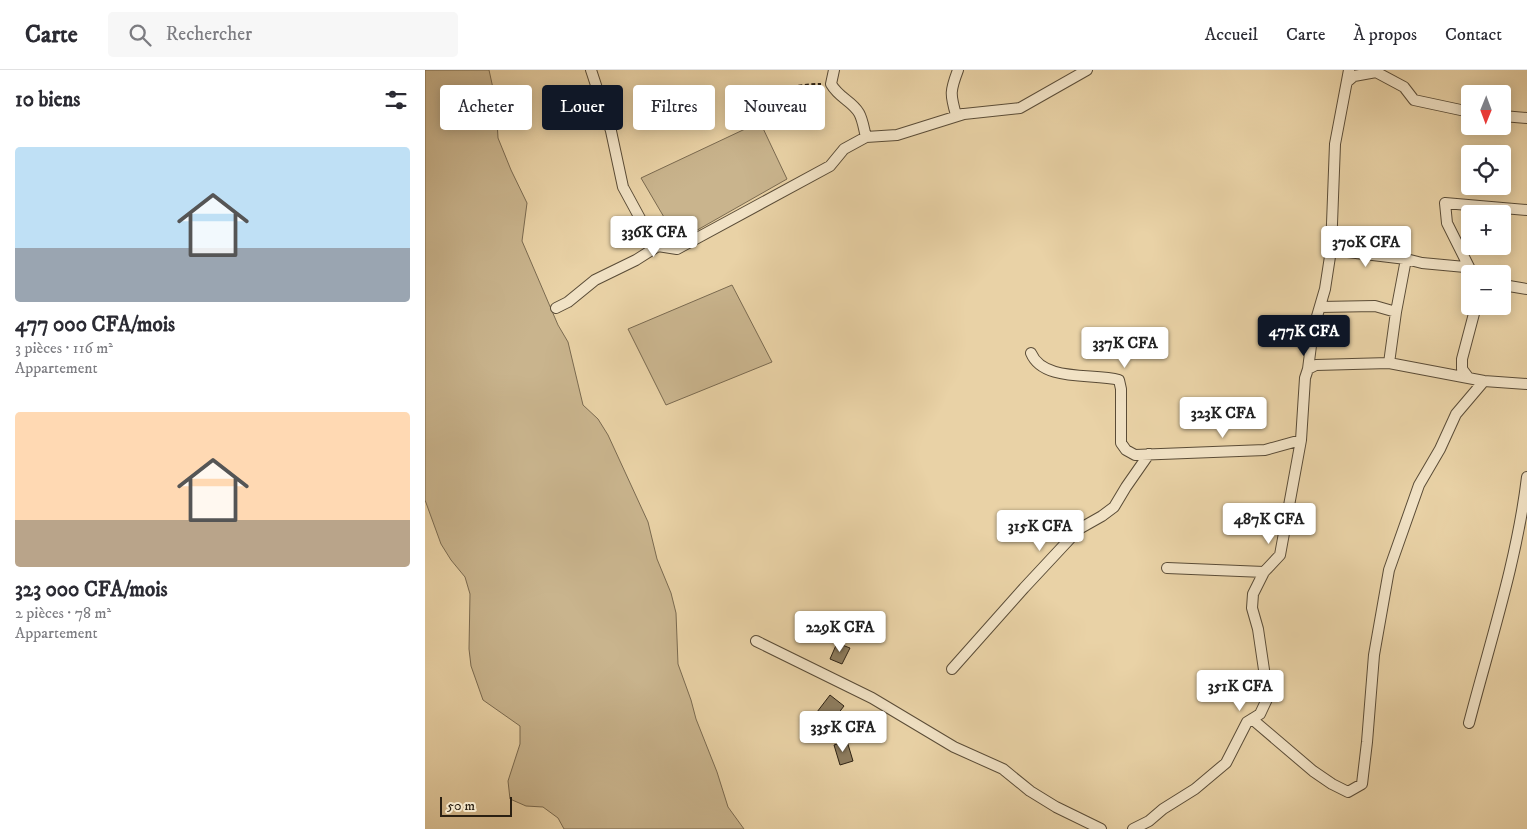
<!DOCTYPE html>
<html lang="fr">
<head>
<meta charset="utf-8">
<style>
  :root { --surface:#fff; --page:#f7f7f7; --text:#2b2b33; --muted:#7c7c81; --line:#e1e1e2; --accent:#111827 }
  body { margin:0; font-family:"IM FELL DW Pica",serif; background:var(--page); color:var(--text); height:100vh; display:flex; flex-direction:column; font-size:19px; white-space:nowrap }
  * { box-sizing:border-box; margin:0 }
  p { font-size:16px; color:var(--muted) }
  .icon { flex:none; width:28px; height:28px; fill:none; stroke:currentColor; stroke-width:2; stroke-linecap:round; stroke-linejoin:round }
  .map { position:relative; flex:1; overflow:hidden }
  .drawer { display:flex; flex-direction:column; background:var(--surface); width:425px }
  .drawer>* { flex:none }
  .banner { position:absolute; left:15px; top:15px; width:475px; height:45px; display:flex; gap:10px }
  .needle { width:32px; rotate:181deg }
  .controls { position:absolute; left:1036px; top:15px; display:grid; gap:10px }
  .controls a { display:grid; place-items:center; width:50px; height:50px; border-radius:5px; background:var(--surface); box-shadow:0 2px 12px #0003; font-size:25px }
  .scale { position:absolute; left:15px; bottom:12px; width:72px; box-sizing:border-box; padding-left:5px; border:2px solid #2b2012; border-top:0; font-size:14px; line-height:18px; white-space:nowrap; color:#2b2012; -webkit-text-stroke:4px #f1e2c5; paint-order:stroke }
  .price { position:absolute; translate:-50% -42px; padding:0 11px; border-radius:5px; background:#fff; color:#222; font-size:16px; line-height:32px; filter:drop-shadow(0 1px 2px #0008) }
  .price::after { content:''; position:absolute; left:50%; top:30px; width:15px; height:11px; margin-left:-8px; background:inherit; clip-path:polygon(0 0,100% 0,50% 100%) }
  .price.on { background:var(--accent); color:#fff }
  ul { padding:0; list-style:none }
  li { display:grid; align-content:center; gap:10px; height:265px; padding:0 15px }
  li span { display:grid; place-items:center; height:155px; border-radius:5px; color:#555 }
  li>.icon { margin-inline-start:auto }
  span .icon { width:90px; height:90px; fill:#fffc; stroke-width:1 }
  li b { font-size:21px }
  h2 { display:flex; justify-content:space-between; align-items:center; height:60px; padding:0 15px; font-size:21px }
  .pill { padding:0 18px; border-radius:5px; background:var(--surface); box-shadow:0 2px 12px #0003; font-size:18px; line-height:45px }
  .pill.on { background:var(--accent); color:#fff }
  header { display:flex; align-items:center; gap:30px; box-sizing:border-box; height:70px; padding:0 25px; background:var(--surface); border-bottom:1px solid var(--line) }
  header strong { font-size:24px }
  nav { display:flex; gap:28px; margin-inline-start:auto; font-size:18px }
  .search { width:350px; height:45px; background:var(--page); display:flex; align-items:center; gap:12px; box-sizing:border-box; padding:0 18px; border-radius:5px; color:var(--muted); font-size:19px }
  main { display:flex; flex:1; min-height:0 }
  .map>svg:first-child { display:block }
  .green { fill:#c9b48d; stroke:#7a6a50 }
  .building { fill:#8e7d5f; stroke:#2b2012 }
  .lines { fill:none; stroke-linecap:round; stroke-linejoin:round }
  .minor-casing { stroke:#5a4c37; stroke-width:12 }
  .path { stroke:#2b2012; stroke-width:2; stroke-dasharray:4 2.5; stroke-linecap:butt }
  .minor { stroke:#f1e2c5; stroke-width:10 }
</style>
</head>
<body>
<header>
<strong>Carte</strong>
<div class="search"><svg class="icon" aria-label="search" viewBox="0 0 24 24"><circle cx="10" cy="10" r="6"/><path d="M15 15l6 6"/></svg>Rechercher</div>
<nav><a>Accueil</a><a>Carte</a><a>À propos</a><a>Contact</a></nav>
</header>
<main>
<section class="drawer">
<h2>10 biens<svg class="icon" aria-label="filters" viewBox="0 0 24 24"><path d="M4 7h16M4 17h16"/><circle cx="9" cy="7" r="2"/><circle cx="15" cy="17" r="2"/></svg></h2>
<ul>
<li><span style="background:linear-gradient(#bfe0f5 65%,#9aa5b1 0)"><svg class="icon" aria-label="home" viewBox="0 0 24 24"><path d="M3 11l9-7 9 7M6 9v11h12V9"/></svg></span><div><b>477 000 CFA/mois</b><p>3 pièces · 116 m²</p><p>Appartement</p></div></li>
<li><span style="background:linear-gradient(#ffd9b3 70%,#b9a48a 0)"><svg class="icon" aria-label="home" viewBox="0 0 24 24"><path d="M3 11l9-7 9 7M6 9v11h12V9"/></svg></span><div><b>323 000 CFA/mois</b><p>2 pièces · 78 m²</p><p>Appartement</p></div></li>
</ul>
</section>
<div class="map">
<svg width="1102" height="759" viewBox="0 0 1102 759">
  <rect width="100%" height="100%" fill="#e9d2a6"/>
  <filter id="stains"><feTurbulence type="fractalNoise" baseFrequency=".004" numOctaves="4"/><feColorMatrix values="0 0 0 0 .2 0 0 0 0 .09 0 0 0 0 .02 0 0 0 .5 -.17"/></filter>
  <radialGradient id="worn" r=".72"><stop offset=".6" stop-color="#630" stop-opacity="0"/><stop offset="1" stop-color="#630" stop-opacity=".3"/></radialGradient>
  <path class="green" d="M0,0H64L71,32L73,68L86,100L102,133L97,171L133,255L143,272L158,335L173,349L183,365L223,452L232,489L246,523L251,543L253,594L266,630L271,649L292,702L303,737L319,759H139L133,748L118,737L101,736L85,729L83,711L95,674V656L58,630L46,596L44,579L45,524L40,507L26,490L16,474L0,430Z
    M335,52L362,109L253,171L216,108Z
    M307,215L347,292L241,335L203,259Z"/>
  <path class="building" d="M412,573L425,578L417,594L405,589Z
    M405,625L419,636L406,653L392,642Z
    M422,671L428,691L415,695L409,675Z"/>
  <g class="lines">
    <defs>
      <path id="minor" d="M166,0L186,61L198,117L217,152L233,176L252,179L405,96L419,79L441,67L472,65L539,44L595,38L662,0
        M409,0L406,14C414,28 427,31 434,43C438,50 439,60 441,67
        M533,0C525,21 525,24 531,45L538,44
        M922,12L929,6L951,2L979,17L989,30L1045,42
        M1078,46L1102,48
        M906,180L981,189L997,193L1040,197L1046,202
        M1045,199L1022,153L1020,133L1102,140
        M1078,215L1102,219
        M895,237L950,236L971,242
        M131,238L143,232L170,210L211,190L233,176
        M606,283C618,312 667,303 694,310L696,319V373L701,380L710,385L840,380L876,370
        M964,293L971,242L981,189
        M883,299L888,260L900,219L906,180L910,74L924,0
        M1043,307L1037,299V289L1051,236
        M742,498L839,502L855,485L876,370L880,308L883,299L891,295L964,293L1059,311L1102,314
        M331,571L447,628L529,677L578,699L605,721L631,737L676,759
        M527,599L599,518L654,459L677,446L689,437L701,417L724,384
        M827,649L888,701L907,714L923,722L937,714L942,672L949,585L964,500L994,415L1015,379L1031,344L1059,311
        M1044,653C1065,572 1092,491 1102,407
        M708,759L724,751L738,739L770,719L801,693L822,652L835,644L843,627L833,559L827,538L828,524L839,502"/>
    </defs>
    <use href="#minor" class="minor-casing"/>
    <path class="path" d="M309,24C339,24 366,14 396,14"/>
    <use href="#minor" class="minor"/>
  </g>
  <rect width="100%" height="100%" filter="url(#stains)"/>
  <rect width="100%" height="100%" fill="url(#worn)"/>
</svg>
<div class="controls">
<a><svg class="needle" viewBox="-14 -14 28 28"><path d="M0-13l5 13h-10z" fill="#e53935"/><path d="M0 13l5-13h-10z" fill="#7c7c81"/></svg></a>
<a><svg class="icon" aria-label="locate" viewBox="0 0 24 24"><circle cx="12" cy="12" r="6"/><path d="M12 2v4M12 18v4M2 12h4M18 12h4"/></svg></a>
<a>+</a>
<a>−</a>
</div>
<div class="scale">50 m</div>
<b class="price" style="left:229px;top:188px">336K CFA</b>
<b class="price" style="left:941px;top:198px">370K CFA</b>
<b class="price on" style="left:879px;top:287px">477K CFA</b>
<b class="price" style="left:700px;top:299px">337K CFA</b>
<b class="price" style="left:798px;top:369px">323K CFA</b>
<b class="price" style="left:844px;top:475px">487K CFA</b>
<b class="price" style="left:615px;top:482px">315K CFA</b>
<b class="price" style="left:415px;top:583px">229K CFA</b>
<b class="price" style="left:815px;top:642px">351K CFA</b>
<b class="price" style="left:418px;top:683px">335K CFA</b>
<div class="banner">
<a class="pill">Acheter</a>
<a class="pill on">Louer</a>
<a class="pill">Filtres</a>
<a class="pill">Nouveau</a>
</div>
</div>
</main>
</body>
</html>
